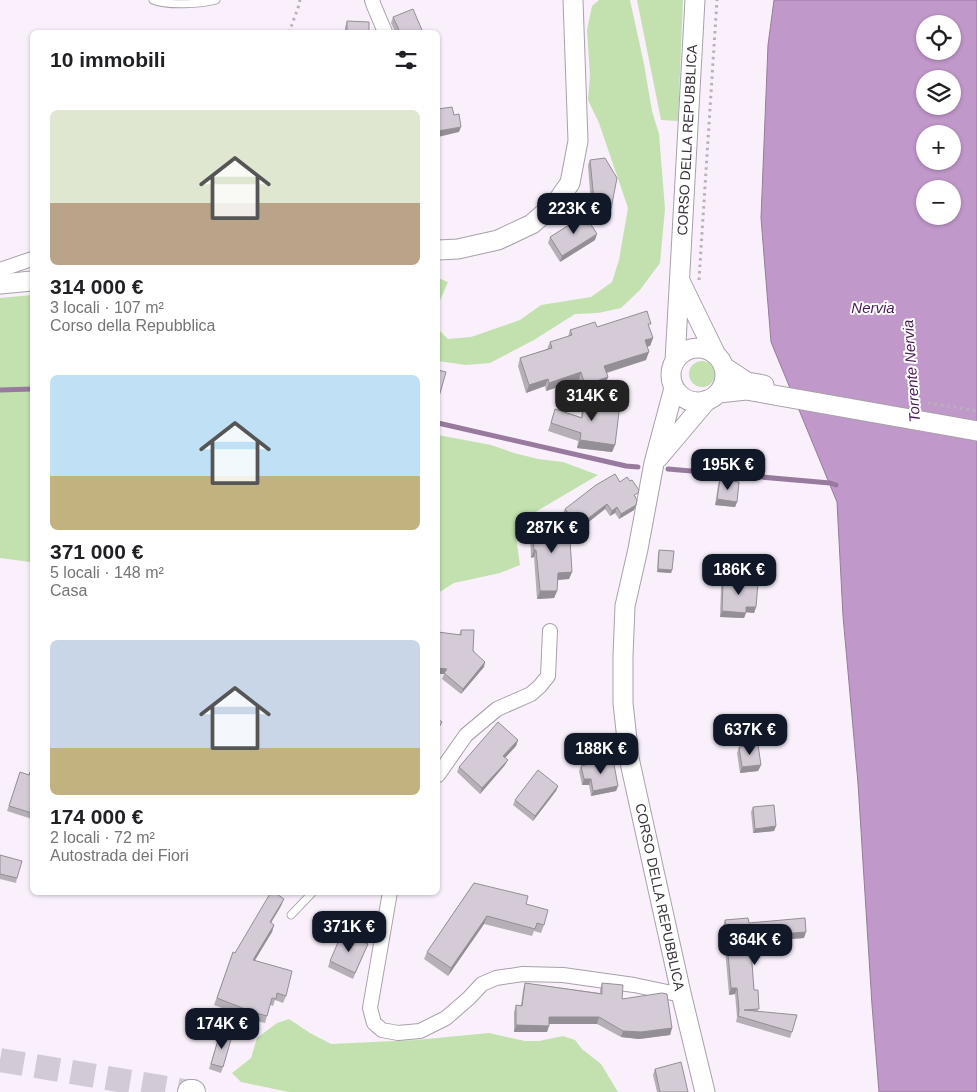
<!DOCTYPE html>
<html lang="it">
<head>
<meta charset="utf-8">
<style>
  :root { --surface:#fff; --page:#f6f6f6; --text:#202124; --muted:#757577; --accent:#111827 }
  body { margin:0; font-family:Helvetica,sans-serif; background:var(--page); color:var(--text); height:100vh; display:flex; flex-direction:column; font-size:19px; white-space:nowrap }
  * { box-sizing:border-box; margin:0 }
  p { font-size:16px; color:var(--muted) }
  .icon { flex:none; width:28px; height:28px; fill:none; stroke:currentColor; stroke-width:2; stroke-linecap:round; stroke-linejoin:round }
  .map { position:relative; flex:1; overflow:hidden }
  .details { position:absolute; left:30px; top:30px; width:410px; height:865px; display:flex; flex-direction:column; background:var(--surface); border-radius:8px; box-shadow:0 1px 4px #0004 }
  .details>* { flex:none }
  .buttons { position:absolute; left:916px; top:15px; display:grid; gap:10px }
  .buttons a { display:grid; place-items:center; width:45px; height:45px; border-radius:50%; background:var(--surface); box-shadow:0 1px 4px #0004; font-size:25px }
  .price { position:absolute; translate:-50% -42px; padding:0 11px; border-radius:10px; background:var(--accent); color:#fff; font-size:16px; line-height:32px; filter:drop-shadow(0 1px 2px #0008) }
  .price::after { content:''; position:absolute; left:50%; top:30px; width:15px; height:11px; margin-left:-8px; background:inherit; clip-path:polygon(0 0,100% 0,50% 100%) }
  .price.selected { background:#222; color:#fff }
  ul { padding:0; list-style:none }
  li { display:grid; align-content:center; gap:10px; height:265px; padding:0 20px }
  li span { display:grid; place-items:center; height:155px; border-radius:8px; color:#555 }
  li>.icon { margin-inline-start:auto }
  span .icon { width:90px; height:90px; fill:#fffc; stroke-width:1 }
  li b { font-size:21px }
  h2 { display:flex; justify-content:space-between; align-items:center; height:60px; padding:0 20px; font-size:21px }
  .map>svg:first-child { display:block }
  .green { fill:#c2e1af }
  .water { fill:#c098ca; stroke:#977a9e; fill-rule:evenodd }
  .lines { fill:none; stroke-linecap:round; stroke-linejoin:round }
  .stream { stroke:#977a9e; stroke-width:5 }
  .highway-tunnel { stroke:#d2cad4; stroke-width:24; stroke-dasharray:24 12; stroke-linecap:butt }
  .lane-casing { stroke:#a8a0ab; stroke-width:9 }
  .street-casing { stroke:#a8a0ab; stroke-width:16 }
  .secondary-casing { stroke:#a8a0ab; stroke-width:21 }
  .highway-casing { stroke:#a8a0ab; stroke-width:26 }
  .path { stroke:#b9b1ba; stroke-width:3; stroke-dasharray:2.5 4; stroke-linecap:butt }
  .lane { stroke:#fff; stroke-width:7 }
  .street { stroke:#fff; stroke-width:14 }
  .secondary { stroke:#fff; stroke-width:19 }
  .highway { stroke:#fff; stroke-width:24 }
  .wall { fill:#b6afb8 }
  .shaded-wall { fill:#948e96 }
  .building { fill:#d4cbd6; stroke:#948e96 }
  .labels { text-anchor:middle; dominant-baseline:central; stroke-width:4; stroke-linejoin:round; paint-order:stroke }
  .street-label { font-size:14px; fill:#373338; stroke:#fff }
  .water-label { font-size:15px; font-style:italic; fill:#491855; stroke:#fff }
</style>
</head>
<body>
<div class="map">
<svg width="977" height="1092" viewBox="0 0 977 1092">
  <rect width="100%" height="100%" fill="#f9f0fb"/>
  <path class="green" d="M599,0H630L644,64L652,111L659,134L665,209L660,263L640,290L621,308L598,313L575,314L534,340L490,363L466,365L438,361V329L448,339L471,337L520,320L541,305L591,297L612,282L619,260L628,208L599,123L588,100L590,76L587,30L592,6Z
    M637,0H683L678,121L661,120Z
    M438,278L448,282L438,305Z
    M32,295V563L30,562L0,558V298Z
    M689 374a13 13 0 1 1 26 0a13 13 0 1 1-26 0Z
    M438,435L491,445L514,453L538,459L563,462L598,475L532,514L515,530L520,565L500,573L454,583L438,593Z
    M289,1019L310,1033L331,1044L416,1040L489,1033L525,1041H539L563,1036L575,1040L582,1049L601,1064L618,1092H289L241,1082L232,1073L251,1058L257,1038L277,1023Z"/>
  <path class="water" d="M774,0H977V1092H879L872,1005L858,783L843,616L837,502L771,342L761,218L768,45ZM925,24H952V51H925ZM925,79H952V106H925ZM925,134H952V161H925ZM925,189H952V216H925Z"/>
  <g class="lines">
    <path class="stream" d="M0,390L32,389
      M438,423L626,466L638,467
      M668,469L830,483L836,485"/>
    <path class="highway-tunnel" d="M0,1060L190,1092"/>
    <defs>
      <path id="lane" d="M153,0C167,6 201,4 216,0
        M291,915L313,892"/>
      <path id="street" d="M372,0L374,6L385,32
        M0,270L32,259
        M438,775L466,735L497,709L531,694L540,686L548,676L550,631
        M390,892L370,1008L374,1023L382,1030L398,1033L420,1031L446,1018L469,998L482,984L496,978L523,974L563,975L634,985L672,993H681"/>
      <path id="secondary" d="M438,250L458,249L498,240L532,224L556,203L570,183L578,141L573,0
        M680,281L716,355
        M0,284L32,281
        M671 375a27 27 0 1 1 54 0a27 27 0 1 1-54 0Z
        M675,361L695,0
        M724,367L747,382L764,385
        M674,388L654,463L638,549L625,606L623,656V703L629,758L681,993L705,1092
        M719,393L746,390L977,431
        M658,458L707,400"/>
      <path id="highway" d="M190,1092H193"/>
    </defs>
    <use href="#lane" class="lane-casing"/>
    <use href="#street" class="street-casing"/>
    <use href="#secondary" class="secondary-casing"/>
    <use href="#highway" class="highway-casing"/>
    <path class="path" d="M288,32L290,30L299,5L300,0
      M699,280L717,0
      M928,403L977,411"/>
    <use href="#lane" class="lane"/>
    <use href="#street" class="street"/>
    <use href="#secondary" class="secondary"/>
    <use href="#highway" class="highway"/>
  </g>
  <path class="wall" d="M393,17L422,30L421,32H395L391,23Z
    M347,21L369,32H345V27Z
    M590,160L611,209L609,215L591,205L588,165Z
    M550,237L595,240L560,262L548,243Z
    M597,327H649L653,338L650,346H647L646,360L607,373L608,377L605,385L583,393L579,380L546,391L545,386L526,393L518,366L520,358L547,349L550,342L568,337L570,330Z
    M585,400L615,445L612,452L577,448L578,441L548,431L555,409L581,417L582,407Z
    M720,479L737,502L735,507L715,505L718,485Z
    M630,481L636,498V505L634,510L619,519L615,513L610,516L605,509L576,532L562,514L565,509L620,482Z
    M532,527L572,572L569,579L557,580V591L554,598L537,599L534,557L531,558L530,534Z
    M659,550L672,570L671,573L657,572L658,553Z
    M723,581L756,607L754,613L746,612L744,618L720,617L721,586Z
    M461,630L484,667L461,694L442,679L444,674H438V632L459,635Z
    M518,740L516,746L505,758V765L480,794L457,772L459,767Z
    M739,747L761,765L758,771L740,773L737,753Z
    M581,766L618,786L616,791L591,796L589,785H582L579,771Z
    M20,772L28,775L32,773V819L7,811Z
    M558,786L556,791L533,821L513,805L515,800Z
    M753,807L776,826L774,831L753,833L751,812Z
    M0,855L17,878L16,883L0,879Z
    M474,883L544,925L541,933L534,931L532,936L484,924L448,976L424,959L427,952Z
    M281,906L271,923L274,925L272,932L254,960L286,996L283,1003L275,1000L273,1006L270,1005L265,1023L242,1017L243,1016L214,1005L233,952L235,953Z
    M725,920L749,923L804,938L750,942L754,990L758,1011L792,1032L790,1038L736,1022L737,1017L735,994L729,995L723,926Z
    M368,944L353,979L328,967L330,961Z
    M525,983L600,993V989L602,983L622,999L672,1028L670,1035L639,1039L621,1037L597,1024H549L547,1032H514V1012L516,1005H521L523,990Z
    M220,1033L223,1067L221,1073L209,1069Z
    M655,1069L688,1092H657L653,1075Z"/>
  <path class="shaded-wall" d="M461,127L459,132L438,137V131Z
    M597,234L595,240L560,262L562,256Z
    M653,338L650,346L642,348L645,340Z
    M649,352L646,360L602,374L604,366Z
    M581,372L579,380L546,391L549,383Z
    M608,377L605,385L583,393L585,385Z
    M548,379L545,386L526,393L529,385Z
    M580,440L615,445L612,452L577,448Z
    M717,499L737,502L735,507L715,505Z
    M607,504L605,509L576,532L578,526Z
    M636,505L634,510L619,519L621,514Z
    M617,507L615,513L610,516L612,511Z
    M534,550H536L534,557L531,558Z
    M658,569L672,570L671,573L657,572Z
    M572,572L569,579L555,580L558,573Z
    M540,591H557L554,598L537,599Z
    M746,607H756L754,613L744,612Z
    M722,611L746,613L744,618L720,617Z
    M485,662L484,667L461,694L463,689Z
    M438,668L447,669L444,674H438Z
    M518,740L516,746L501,762L503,756Z
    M508,760L505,765L480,794L482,788Z
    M761,765L758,771L740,773L742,767Z
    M584,779H591L589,785H582Z
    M558,786L556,791L533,821L535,816Z
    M618,786L616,791L591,796L593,791Z
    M776,826L774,831L753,833L755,829Z
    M284,899L281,906L267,929L270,922Z
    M487,916L484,924L448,976L451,968Z
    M274,925L272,932L251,967L253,960Z
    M806,932L804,938L747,942L750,936Z
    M731,988H737L735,994L729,995Z
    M549,1017H599L597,1024H547Z
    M516,1025L549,1026L547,1032H514Z
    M672,1028L670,1035L639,1039L621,1037L623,1031Z"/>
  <path class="building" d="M413,9L422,30L416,32H400L393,17Z
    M347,21L369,22V32H347Z
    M452,107L454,115L459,114L461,127L438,131V109Z
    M605,158L617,178L611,209L594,200L590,160Z
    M585,215L597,234L562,256L550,237Z
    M647,311L651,324H648L653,338L645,340L649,352L604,366L608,377L585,385L581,372L549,383L548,379L529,385L520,358L552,348L550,342L572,335L570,330L595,322L597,327Z
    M438,370L446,372L438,400Z
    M585,400L620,404L615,445L580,440L581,433L551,423L555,409L582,418Z
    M615,474L620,482L627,477L630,481L632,480L639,490L638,493L634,495L637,500L636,505L621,514L617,507L612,511L607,504L578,526L565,509L596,485Z
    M720,479L739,482L737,502L717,499Z
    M569,524L572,572L558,573L557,591H540L536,550H534L532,527Z
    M659,550L674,551L672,570L658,569Z
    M723,581L758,583L756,607H746V613L722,611Z
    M461,630H474L473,651L485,662L463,689L444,673L447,669L438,668V632L461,635Z
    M438,719L442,722L438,729Z
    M498,722L518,740L503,756L508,760L482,788L459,767Z
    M758,745L761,765L742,767L739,747Z
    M613,759L618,786L593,791L591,779H584L581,766Z
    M538,770L558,786L535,816L515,800Z
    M20,772L29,775L30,772L32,773V813L9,806Z
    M774,805L776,826L755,829L753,807Z
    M0,855L22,861L17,878L0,874Z
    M474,883L528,896L526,904L548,910L544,925L537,923L535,929L487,916L451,968L427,952Z
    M271,892H274L284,899L270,922L274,925L253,960L292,971L286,996L277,993L276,999L272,998L267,1016L245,1010V1009L217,998L233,952L235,953Z
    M748,918L749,923L805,918L806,932L750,936L754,990H758L759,1009L744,1010L797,1015L792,1032L738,1016L739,1010L737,988H731L725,920Z
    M342,933L368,944L355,973L330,961Z
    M525,983L602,994V983L623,985L622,999L662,993L667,994L672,1028L641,1032L623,1031L599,1017H549V1026L516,1025V1005L522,1006Z
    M220,1033L232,1036L223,1067L211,1064Z
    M681,1062L688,1092H660L655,1069Z"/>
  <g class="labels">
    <g class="street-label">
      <text transform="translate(687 140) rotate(-87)">CORSO DELLA REPUBBLICA</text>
      <text transform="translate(660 897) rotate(78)">CORSO DELLA REPUBBLICA</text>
    </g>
    <g class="water-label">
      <text x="873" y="307">Nervia</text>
      <text transform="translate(911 371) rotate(-94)">Torrente Nervia</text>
    </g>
  </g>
</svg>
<div class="buttons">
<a><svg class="icon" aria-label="locate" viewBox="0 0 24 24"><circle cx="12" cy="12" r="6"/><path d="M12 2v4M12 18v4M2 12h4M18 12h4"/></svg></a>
<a><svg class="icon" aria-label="layers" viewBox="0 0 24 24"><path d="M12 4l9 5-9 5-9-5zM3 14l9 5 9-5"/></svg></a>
<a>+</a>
<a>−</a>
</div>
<b class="price" style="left:574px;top:235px">223K €</b>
<b class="price selected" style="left:592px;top:422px">314K €</b>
<b class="price" style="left:728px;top:491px">195K €</b>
<b class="price" style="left:552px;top:554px">287K €</b>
<b class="price" style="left:739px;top:596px">186K €</b>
<b class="price" style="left:750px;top:756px">637K €</b>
<b class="price" style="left:601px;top:775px">188K €</b>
<b class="price" style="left:349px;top:953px">371K €</b>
<b class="price" style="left:755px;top:966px">364K €</b>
<b class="price" style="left:222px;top:1050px">174K €</b>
<section class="details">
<h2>10 immobili<svg class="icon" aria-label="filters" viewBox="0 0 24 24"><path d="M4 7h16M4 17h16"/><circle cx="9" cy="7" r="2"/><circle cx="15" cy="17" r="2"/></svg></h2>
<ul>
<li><span style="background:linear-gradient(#dfe7d0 60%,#b9a48a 0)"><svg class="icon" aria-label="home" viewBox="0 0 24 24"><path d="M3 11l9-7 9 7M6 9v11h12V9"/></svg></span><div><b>314 000 €</b><p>3 locali · 107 m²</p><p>Corso della Repubblica</p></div></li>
<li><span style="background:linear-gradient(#bfe0f5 65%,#c2b280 0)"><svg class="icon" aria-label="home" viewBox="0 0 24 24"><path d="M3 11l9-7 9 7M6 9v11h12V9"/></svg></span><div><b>371 000 €</b><p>5 locali · 148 m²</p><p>Casa</p></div></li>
<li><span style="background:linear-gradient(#c9d6e8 70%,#c2b280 0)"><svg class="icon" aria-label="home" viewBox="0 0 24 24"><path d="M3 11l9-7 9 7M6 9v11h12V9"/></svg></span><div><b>174 000 €</b><p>2 locali · 72 m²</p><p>Autostrada dei Fiori</p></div></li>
</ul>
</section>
</div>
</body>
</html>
